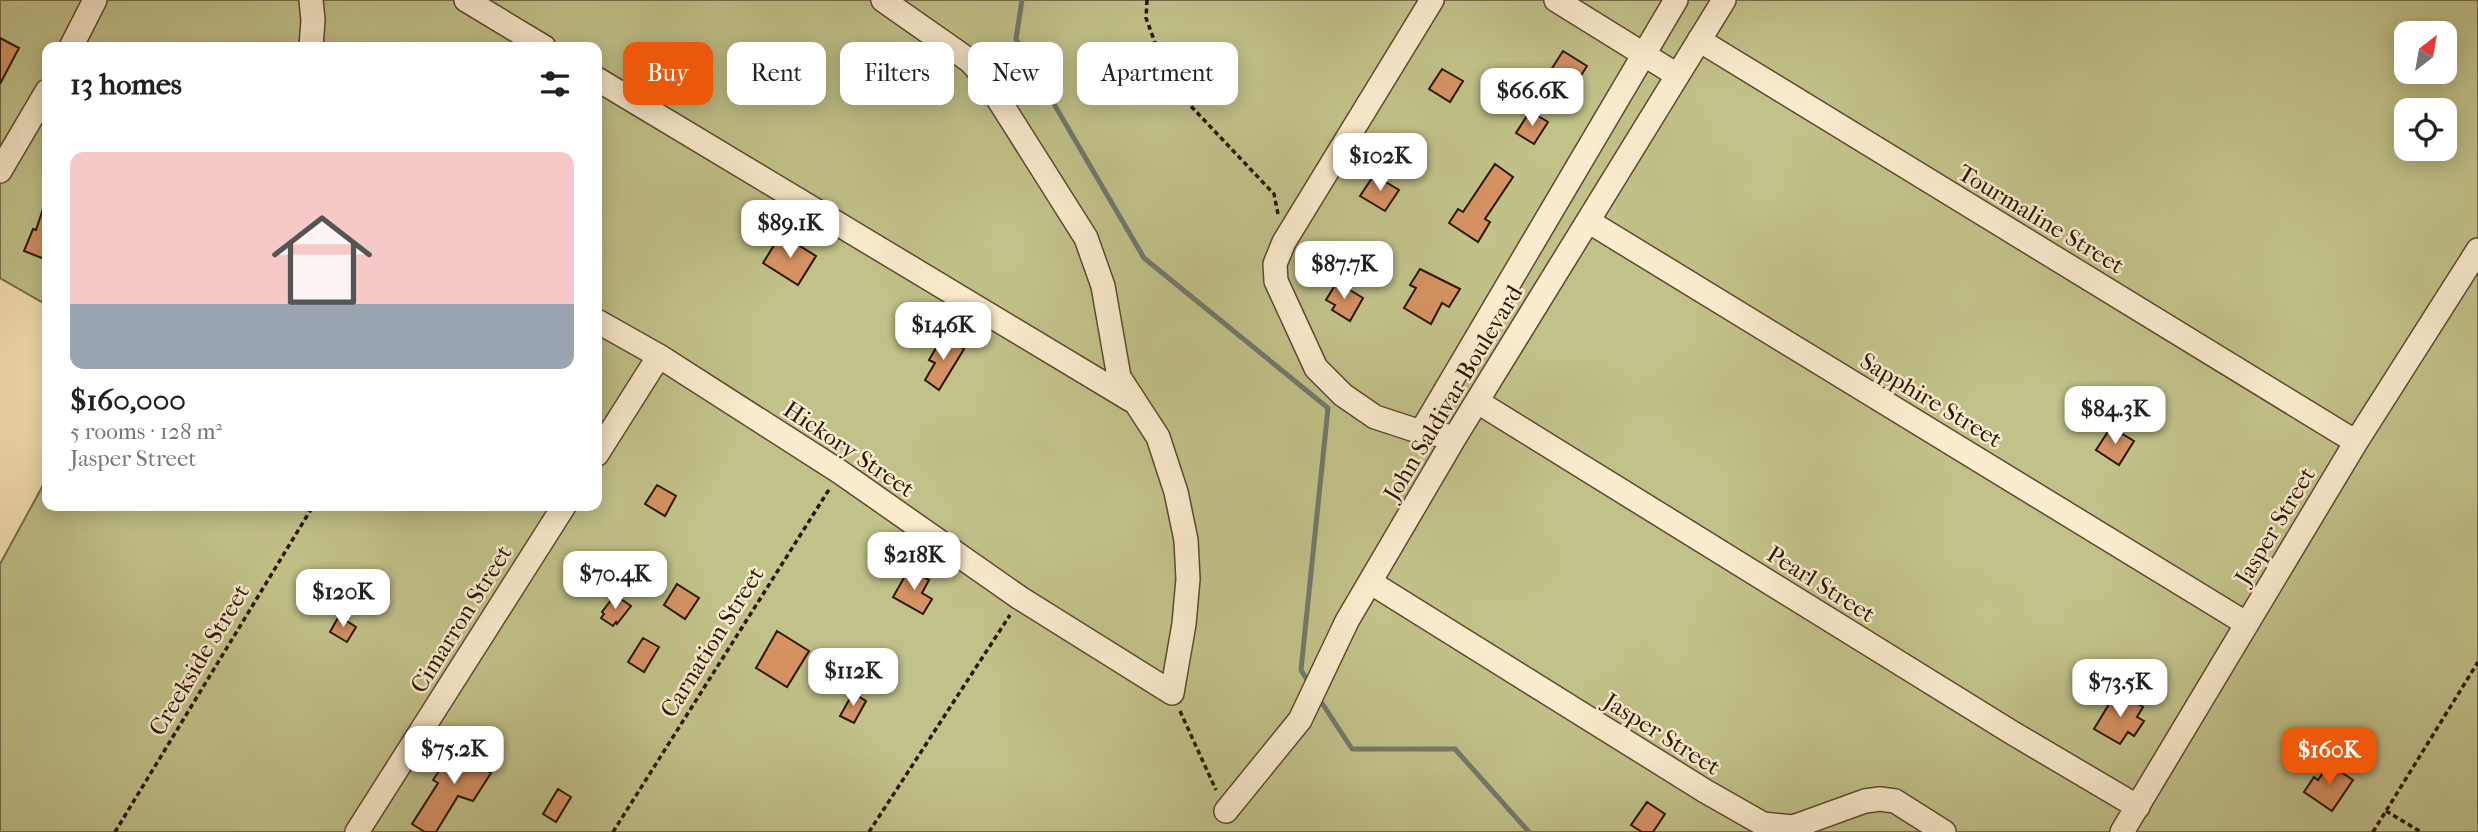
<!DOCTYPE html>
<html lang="en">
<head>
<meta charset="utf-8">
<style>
  :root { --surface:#fff; --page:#f2f2f2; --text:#202124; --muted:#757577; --accent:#ea580c }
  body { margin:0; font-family:"IM FELL French Canon",serif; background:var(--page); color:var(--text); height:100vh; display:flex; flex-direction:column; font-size:26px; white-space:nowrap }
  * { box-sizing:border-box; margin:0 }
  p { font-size:23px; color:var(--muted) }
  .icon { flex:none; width:38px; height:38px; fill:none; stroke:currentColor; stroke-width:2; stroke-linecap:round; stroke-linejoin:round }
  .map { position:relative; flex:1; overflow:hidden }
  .panel { position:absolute; left:42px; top:42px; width:560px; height:469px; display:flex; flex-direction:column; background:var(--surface); border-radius:14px; box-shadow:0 4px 18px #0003 }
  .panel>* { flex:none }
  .hud { position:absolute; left:623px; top:42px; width:665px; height:63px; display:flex; gap:14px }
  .needle { width:46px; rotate:31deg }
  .controls { position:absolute; left:2394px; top:21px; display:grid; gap:14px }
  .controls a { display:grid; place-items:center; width:63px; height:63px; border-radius:14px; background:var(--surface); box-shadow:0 4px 18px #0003; font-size:35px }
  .price { position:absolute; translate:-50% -60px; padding:0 16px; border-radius:14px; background:#fff; color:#222; font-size:23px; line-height:46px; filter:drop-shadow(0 2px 4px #0008) }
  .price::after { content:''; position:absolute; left:50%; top:42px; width:21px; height:16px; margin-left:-10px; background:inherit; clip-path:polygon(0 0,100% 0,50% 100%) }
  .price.active { background:var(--accent); color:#fff }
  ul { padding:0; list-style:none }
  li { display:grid; align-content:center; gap:14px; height:371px; padding:0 28px }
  li span { display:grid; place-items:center; height:217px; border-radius:14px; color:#555 }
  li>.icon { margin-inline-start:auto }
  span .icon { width:126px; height:126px; fill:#fffc; stroke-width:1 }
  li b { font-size:30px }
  h2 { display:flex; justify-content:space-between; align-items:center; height:84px; padding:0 28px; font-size:30px }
  .tag { padding:0 24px; border-radius:14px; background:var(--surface); box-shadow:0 4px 18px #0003; font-size:24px; line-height:63px }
  .tag.active { background:var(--accent); color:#fff }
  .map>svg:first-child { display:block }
  .green { fill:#c1c289; stroke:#766c48; stroke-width:2; fill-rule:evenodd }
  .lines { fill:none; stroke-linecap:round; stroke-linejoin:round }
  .stream { stroke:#70796d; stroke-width:5 }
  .building { fill:#d69263; stroke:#2c1506; stroke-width:2 }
  .street-casing { stroke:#5f4831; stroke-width:26 }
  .path { stroke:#2c1506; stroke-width:3.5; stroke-dasharray:5 3.5; stroke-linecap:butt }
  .street { stroke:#faeccd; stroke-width:23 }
  .labels { text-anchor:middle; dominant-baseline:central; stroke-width:5; stroke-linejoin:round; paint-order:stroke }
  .street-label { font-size:24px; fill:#2c1506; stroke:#faeccd }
</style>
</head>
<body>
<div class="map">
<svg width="2478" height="832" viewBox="0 0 2478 832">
  <rect width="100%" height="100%" fill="#f7e1b2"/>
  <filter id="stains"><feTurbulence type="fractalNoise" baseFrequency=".00286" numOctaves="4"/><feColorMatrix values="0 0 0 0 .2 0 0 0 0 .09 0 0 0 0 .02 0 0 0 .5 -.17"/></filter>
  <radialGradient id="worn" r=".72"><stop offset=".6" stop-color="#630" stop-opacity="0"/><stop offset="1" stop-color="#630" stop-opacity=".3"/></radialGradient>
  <path class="green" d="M0,0H2478V832H0V564L47,478V506H597V47H47V305L0,278ZM2406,33H2445V72H2406ZM2406,110H2445V149H2406Z"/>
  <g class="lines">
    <path class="stream" d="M1022,0L1016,39L1144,258L1328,408L1301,670L1309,683
      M1318,697L1352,749H1455L1529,832"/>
  </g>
  <path class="building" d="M0,38L19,48L0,84Z
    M1563,51L1587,66L1573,88L1549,73Z
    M1442,69L1463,81L1450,102L1429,89Z
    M1530,111L1548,122L1534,144L1516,133Z
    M1495,164L1513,177L1485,219L1490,222L1478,242L1449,223L1458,209L1463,212Z
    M1374,175L1399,190L1385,211L1360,196Z
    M45,203L47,204V260L24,251L33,229L36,230Z
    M781,234L816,256L798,285L763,263Z
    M1420,269L1460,289L1449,307L1442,303L1431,324L1404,308L1416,288L1410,285Z
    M1337,282L1363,298L1350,321L1332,310L1335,305L1326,300Z
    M943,336L964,349L939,390L925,380L935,363L929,360Z
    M2111,427L2134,441L2119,465L2096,450Z
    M657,485L676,496L665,516L645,504Z
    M909,569L929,580L922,593L932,599L923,614L893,597Z
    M677,584L699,598L685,619L664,605Z
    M615,595L631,606L617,624L616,622L613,626L601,618L604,614L602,612Z
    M339,616L356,627L347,642L330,632Z
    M777,631L809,651L787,687L756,668Z
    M643,638L659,647L644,672L628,662Z
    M2117,691L2143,707L2137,717L2144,721L2134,736L2128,732L2120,744L2094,729Z
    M853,693L866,701L854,723L840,716Z
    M474,735L489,745L476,764L491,773L473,801L458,796L436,832H425L412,824L438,783L433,780L443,765L451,770Z
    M2329,764L2353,780L2332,811L2304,792L2314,777L2318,780Z
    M558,789L571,797L556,822L543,814Z
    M1647,802L1665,814L1653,832H1642L1631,825Z"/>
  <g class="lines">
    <defs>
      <path id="street" d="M466,0L544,47
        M1432,0L1284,242L1275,264L1276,281L1316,368L1343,395L1375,417L1421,432L1455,437
        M1556,0L1677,75
        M1699,40L2356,442
        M71,47L95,0
        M311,47L313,20L311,0
        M597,79L1131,400
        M0,171L47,91
        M1588,221L2247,624
        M597,321L659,356L840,472L1020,598L1172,693L1184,624L1188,579L1186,540L1176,492L1158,437L1119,377L1103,286L1086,238L985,78L970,61L883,0
        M1478,402L2011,732L2138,807
        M1421,432L1676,0
        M597,454L659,356
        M1370,582L1705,791L1763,824L1793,827L1865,801L1880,799L1895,801L1944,832
        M1226,811L1300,720L1347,621L1455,437L1724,0
        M357,832L564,506
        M2122,832L2356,442L2478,250"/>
    </defs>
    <use href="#street" class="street-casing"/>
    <path class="path" d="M1147,0L1146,18L1170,84L1274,194L1278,214
      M1180,711L1216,790
      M2386,811L2421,832
      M115,832L313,506
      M613,832L830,488
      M869,832L1010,615
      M2373,832L2478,662"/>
    <use href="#street" class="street"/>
  </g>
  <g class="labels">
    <g class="street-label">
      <text transform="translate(2041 219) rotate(31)">Tourmaline Street</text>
      <text transform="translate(1453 393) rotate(-59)">John Saldivar Boulevard</text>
      <text transform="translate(1931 400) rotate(31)">Sapphire Street</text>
      <text transform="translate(849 449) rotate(34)">Hickory Street</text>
      <text transform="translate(2275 526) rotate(-59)">Jasper Street</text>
      <text transform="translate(1821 584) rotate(32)">Pearl Street</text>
      <text transform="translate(461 619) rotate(-58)">Cimarron Street</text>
      <text transform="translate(712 642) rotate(-58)">Carnation Street</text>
      <text transform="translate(199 660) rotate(-59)">Creekside Street</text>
      <text transform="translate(1662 734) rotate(32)">Jasper Street</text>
    </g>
  </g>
  <rect width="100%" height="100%" filter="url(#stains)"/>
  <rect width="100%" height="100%" fill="url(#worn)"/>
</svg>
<div class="controls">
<a><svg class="needle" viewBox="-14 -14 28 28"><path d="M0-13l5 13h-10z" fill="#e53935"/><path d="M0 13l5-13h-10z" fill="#757577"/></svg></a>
<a><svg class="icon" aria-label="locate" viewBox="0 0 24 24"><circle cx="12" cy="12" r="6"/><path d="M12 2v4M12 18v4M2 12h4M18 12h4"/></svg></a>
</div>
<b class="price" style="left:1532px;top:128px">$66.6K</b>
<b class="price" style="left:1380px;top:193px">$102K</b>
<b class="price" style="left:790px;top:260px">$89.1K</b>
<b class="price" style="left:1344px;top:301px">$87.7K</b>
<b class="price" style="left:943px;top:362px">$146K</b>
<b class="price" style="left:2115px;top:446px">$84.3K</b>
<b class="price" style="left:914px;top:592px">$218K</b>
<b class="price" style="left:615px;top:611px">$70.4K</b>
<b class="price" style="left:343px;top:629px">$120K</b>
<b class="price" style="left:853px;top:708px">$112K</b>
<b class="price" style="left:2120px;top:719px">$73.5K</b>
<b class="price" style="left:454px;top:786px">$75.2K</b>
<b class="price active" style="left:2329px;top:787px">$160K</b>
<div class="hud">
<a class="tag active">Buy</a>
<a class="tag">Rent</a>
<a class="tag">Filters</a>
<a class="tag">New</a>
<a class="tag">Apartment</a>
</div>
<section class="panel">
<h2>13 homes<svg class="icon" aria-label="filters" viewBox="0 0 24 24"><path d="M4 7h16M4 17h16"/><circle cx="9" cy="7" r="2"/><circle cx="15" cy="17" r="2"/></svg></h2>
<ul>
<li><span style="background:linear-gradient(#f6c9c9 70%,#9aa5b1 0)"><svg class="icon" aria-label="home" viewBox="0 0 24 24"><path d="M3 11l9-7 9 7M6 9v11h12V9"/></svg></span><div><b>$160,000</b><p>5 rooms · 128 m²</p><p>Jasper Street</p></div></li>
</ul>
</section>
</div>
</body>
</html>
